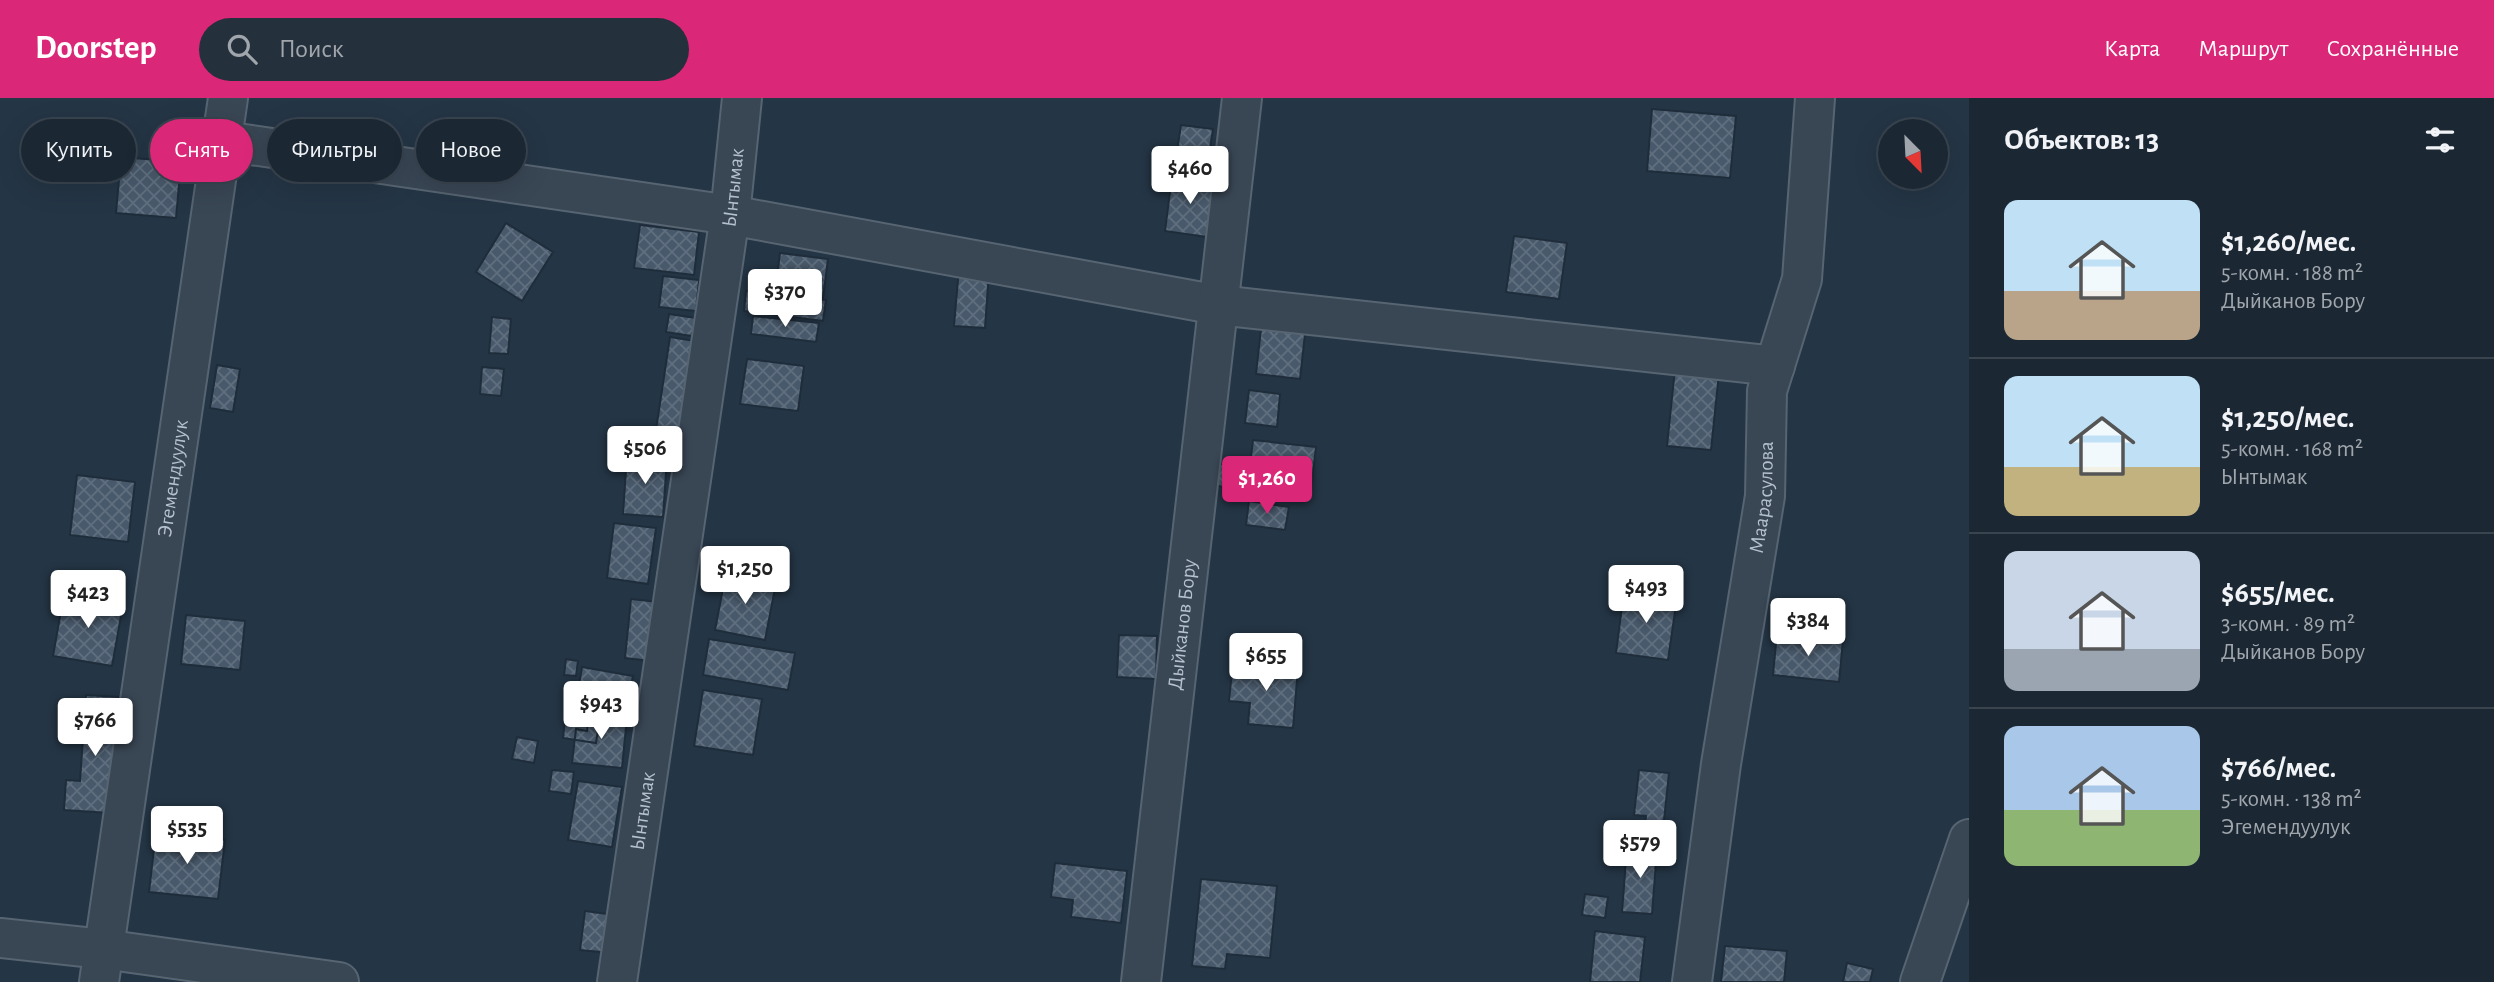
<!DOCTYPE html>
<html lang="ru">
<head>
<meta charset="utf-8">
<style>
  :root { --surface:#1b2834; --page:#24303c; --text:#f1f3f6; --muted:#a0a6ac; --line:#39444f; --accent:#db2777 }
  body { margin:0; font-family:"Alegreya Sans",sans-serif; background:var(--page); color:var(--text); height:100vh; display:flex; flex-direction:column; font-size:26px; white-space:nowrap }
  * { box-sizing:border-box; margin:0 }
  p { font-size:23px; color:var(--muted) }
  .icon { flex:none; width:38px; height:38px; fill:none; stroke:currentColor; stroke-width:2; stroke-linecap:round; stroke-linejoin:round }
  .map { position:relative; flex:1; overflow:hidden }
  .panel { display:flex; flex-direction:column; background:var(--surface); width:525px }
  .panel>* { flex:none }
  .banner { position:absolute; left:21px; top:21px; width:665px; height:63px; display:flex; gap:14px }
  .needle { width:46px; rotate:156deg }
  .buttons { position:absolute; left:1878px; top:21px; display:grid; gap:14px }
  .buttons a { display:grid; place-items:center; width:70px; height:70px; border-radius:50%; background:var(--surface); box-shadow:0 7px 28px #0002,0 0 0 2px var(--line); font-size:35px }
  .price { position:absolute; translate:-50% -60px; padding:0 16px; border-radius:7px; background:#fff; color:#222; font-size:23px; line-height:46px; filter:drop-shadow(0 2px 4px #0008) }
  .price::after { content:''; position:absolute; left:50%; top:42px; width:21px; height:16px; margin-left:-10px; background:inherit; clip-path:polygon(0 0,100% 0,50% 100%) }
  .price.active { background:var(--accent); color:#fff }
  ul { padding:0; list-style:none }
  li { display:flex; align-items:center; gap:21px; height:175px; padding:0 35px }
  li+li { border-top:2px solid var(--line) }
  li span { display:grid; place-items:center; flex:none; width:196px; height:140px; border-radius:14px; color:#555 }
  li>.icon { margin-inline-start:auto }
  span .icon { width:84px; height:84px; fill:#fffc; stroke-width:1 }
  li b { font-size:30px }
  h2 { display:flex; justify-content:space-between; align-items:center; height:84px; padding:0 35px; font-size:30px }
  .chip { padding:0 24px; border-radius:32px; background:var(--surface); box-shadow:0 7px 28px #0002,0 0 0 2px var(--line); font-size:24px; line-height:63px }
  .chip.active { background:var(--accent); color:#fff }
  header { display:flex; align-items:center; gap:42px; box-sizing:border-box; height:98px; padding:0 35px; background:var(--accent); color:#fff }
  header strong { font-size:33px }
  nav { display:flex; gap:38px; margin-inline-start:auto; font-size:24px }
  .search { width:490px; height:63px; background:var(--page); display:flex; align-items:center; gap:18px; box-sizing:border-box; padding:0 24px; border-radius:38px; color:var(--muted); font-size:26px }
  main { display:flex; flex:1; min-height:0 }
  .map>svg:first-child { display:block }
  .building { fill:url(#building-cross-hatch); stroke:#1f2d3b; stroke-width:2 }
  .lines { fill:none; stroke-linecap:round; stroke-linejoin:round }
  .minor-casing { stroke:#576471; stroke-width:42 }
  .minor { stroke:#394654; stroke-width:38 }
  .labels { text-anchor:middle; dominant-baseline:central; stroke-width:6; stroke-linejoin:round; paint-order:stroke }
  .street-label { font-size:21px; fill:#b6c1ce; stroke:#1d2b39 }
</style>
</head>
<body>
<header>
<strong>Doorstep</strong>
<div class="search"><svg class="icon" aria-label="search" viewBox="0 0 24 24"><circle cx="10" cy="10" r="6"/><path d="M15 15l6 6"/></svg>Поиск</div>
<nav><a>Карта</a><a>Маршрут</a><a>Сохранённые</a></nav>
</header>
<main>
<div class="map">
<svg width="1969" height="884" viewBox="0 0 1969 884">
  <defs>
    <pattern id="building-cross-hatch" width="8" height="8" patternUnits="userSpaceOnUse" patternTransform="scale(1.75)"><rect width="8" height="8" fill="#48596b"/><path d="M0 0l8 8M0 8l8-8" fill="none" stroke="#606f7f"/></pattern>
  </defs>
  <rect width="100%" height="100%" fill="#243545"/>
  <path class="building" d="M1652,11L1736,18L1730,80L1647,73Z
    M1181,27L1213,31L1208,64L1176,59Z
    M121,59L181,64L176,120L116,115Z
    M1172,78L1215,84L1207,139L1165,133Z
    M506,125L553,154L522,203L476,174Z
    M640,127L699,134L694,177L634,170Z
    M1514,138L1567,145L1559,201L1506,194Z
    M780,155L828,161L823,200L775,194Z
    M959,170L989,173L985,230L954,228Z
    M663,178L699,182L696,213L659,209Z
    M746,193L826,202L823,223L744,213Z
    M669,216L696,220L692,238L666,234Z
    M753,218L819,225L816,244L751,236Z
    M492,219L511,221L508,256L489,255Z
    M1262,222L1306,227L1300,281L1256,276Z
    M670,239L695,243L679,349L654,345Z
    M747,261L804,268L798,313L740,306Z
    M217,267L240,271L233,314L210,310Z
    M482,269L504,271L501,298L480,296Z
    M1675,271L1719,275L1711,352L1667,348Z
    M1249,292L1280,296L1277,329L1245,325Z
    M1253,342L1316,349L1311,393L1248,385Z
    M627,357L667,360L663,419L623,416Z
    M1214,365L1226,367L1223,389L1210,386Z
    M77,377L135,384L128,444L70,437Z
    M1249,403L1289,409L1285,432L1246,427Z
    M614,425L656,430L648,486L607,480Z
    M726,475L776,485L765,542L715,532Z
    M1624,493L1677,500L1668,562L1616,555Z
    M64,496L123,507L112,568L53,558Z
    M631,501L658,504L651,563L625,560Z
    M186,517L245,523L240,572L181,566Z
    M1777,535L1843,542L1839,584L1773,577Z
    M1119,537L1157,538L1156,581L1117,579Z
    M709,541L795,555L788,592L703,577Z
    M566,561L578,563L576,578L564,577Z
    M1233,564L1298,570L1293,630L1248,626L1250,605L1229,603Z
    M582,569L633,578L628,602L578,593Z
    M569,588L643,598L640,623L600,618L596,645L563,640Z
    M703,592L762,601L753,657L694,648Z
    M86,597L118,599L110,715L64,712L66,682L80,683Z
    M589,614L627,619L622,670L572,665L576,631L587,633Z
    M517,639L538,643L534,665L512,661Z
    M552,672L574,674L571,696L549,693Z
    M1639,672L1669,675L1662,741L1644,739L1646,718L1634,717Z
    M578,683L622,689L612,749L568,742Z
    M156,734L225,742L218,801L149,794Z
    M1627,749L1657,751L1652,816L1622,814Z
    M1055,765L1127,773L1121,825L1071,819L1073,802L1051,799Z
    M1201,781L1277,788L1270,860L1227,856L1225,871L1192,868Z
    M1585,796L1608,799L1605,820L1582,817Z
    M585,813L615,817L611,855L580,852Z
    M1595,833L1645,839L1640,884H1590Z
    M1725,848L1787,853L1784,884H1721Z
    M1847,865L1873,871L1870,884H1843Z"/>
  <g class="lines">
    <defs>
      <g id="minor">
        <path d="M224,43L730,117L1218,207L1775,268"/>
        <path d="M0,840L103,851L339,884"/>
        <path id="s1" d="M99,884L228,0"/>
        <path id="s2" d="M617,884L730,117L742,0"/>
        <path id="s3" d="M1141,884L1242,0"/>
        <path id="s4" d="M1692,884L1721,666L1765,398L1767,293L1802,181L1815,0"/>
        <path d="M1920,884L1969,741"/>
      </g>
    </defs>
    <use href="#minor" class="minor-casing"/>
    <use href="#minor" class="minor"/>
  </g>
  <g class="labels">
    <g class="street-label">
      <text stroke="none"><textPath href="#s2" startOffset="803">Ынтымак</textPath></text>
      <text stroke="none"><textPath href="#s1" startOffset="509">Эгемендуулук</textPath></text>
      <text stroke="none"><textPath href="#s4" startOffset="490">Маарасулова</textPath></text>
      <text stroke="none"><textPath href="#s3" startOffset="360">Дыйканов Бору</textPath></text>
      <text stroke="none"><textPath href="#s2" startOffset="173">Ынтымак</textPath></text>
    </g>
  </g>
</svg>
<div class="buttons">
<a><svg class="needle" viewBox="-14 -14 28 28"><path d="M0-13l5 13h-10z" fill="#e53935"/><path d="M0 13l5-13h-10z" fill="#a0a6ac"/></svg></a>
</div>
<b class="price" style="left:1190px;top:108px">$460</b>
<b class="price" style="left:785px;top:231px">$370</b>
<b class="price" style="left:645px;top:388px">$506</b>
<b class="price active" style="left:1267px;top:418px">$1,260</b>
<b class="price" style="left:745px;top:508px">$1,250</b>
<b class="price" style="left:1646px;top:527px">$493</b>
<b class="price" style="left:88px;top:532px">$423</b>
<b class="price" style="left:1808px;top:560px">$384</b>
<b class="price" style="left:1266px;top:595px">$655</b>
<b class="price" style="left:601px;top:643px">$943</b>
<b class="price" style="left:95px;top:660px">$766</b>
<b class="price" style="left:187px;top:768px">$535</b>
<b class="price" style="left:1640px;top:782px">$579</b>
<div class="banner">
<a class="chip">Купить</a>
<a class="chip active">Снять</a>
<a class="chip">Фильтры</a>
<a class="chip">Новое</a>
</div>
</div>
<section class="panel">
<h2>Объектов: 13<svg class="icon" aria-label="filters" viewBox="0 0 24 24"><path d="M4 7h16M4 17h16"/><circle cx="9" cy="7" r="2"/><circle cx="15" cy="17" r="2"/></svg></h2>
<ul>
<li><span style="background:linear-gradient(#bfe0f5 65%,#b9a48a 0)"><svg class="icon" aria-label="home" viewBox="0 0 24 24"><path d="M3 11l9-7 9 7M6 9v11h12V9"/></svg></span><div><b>$1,260/мес.</b><p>5-комн. · 188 m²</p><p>Дыйканов Бору</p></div></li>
<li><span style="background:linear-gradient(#bfe0f5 65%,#c2b280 0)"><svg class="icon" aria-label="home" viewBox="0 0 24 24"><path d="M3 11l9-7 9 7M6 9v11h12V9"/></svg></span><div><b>$1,250/мес.</b><p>5-комн. · 168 m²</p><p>Ынтымак</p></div></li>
<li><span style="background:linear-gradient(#c9d6e8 70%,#9aa5b1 0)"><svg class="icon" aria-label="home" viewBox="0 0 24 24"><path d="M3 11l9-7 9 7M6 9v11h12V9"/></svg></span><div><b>$655/мес.</b><p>3-комн. · 89 m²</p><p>Дыйканов Бору</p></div></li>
<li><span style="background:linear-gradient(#a9c7e8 60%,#8fb573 0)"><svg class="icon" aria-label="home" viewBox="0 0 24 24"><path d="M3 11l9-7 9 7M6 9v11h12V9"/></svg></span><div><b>$766/мес.</b><p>5-комн. · 138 m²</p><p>Эгемендуулук</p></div></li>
</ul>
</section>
</main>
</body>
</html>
